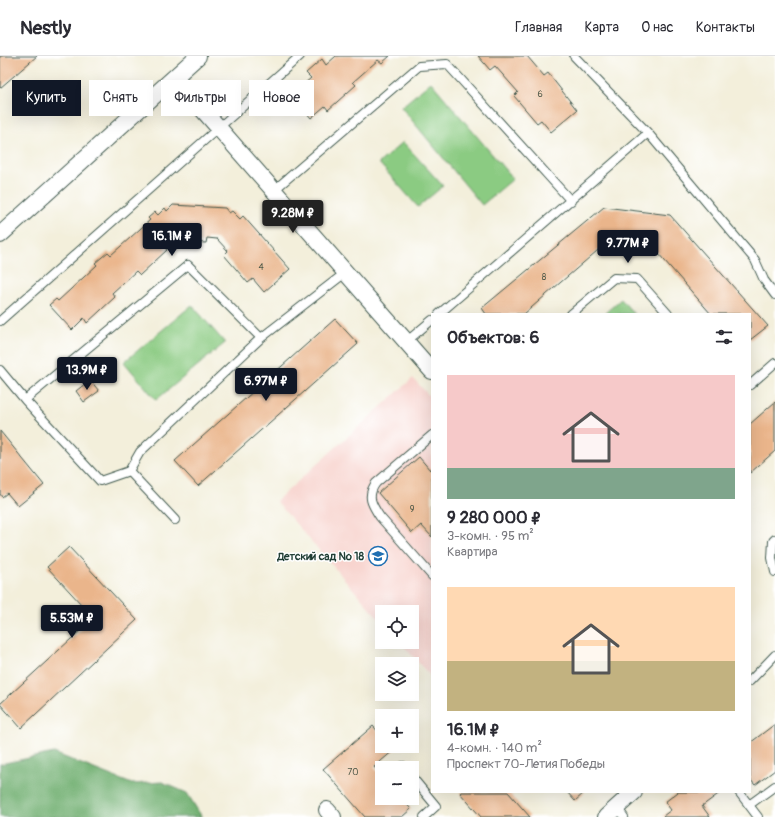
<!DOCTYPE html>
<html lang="ru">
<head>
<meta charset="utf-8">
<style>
  :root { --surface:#fff; --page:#f2f2f3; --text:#2b2b33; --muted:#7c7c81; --line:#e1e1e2; --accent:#111827 }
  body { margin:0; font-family:Pangolin,sans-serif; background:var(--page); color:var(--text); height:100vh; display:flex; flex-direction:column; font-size:15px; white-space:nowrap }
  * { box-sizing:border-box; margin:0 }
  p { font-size:13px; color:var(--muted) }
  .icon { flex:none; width:22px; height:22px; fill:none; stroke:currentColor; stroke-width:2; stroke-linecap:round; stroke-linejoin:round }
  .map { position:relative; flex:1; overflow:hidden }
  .sheet { position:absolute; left:431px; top:257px; width:320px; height:480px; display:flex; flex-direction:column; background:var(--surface); border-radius:0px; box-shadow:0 4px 16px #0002 }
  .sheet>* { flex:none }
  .top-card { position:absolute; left:12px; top:24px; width:359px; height:36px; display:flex; gap:8px }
  .fabs { position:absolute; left:375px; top:549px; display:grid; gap:8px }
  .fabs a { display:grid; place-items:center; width:44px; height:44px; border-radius:0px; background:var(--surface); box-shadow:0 4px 16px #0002; font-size:20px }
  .price { position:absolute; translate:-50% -34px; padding:0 9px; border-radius:4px; background:var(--accent); color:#fff; font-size:13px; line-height:26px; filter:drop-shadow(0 1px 2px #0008) }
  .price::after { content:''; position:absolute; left:50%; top:24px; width:12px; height:9px; margin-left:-6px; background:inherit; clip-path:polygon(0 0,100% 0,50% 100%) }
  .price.current { background:#222; color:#fff }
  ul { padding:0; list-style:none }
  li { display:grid; align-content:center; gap:8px; height:212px; padding:0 16px }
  li span { display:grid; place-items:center; height:124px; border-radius:0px; color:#555 }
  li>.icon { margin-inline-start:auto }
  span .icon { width:72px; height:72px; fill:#fffc; stroke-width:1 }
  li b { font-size:17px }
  h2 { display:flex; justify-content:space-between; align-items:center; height:48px; padding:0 16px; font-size:17px }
  .pill { padding:0 14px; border-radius:0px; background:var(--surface); box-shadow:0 4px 16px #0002; font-size:14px; line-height:36px }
  .pill.current { background:var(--accent); color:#fff }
  header { display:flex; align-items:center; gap:24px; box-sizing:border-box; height:56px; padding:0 20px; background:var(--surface); border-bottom:1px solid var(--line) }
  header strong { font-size:19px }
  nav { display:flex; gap:22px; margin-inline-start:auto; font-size:14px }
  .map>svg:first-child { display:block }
  .built { fill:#f7d0ca }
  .green { fill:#8bcb82; stroke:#55845b }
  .forest { fill:#70af70; stroke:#487652 }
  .building { fill:#eab58b }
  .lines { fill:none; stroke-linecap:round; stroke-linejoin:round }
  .lane-casing { stroke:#3f584d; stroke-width:10 }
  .street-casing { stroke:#3f584d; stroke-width:18 }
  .lane { stroke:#fff; stroke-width:8 }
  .street { stroke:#fff; stroke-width:16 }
  .labels { text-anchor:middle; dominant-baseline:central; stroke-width:3; stroke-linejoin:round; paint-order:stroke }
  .number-label { font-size:9px; fill:#525b4a }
  .poi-label { font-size:11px; font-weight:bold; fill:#1f3d34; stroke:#fff; text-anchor:end }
</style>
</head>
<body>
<header>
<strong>Nestly</strong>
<nav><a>Главная</a><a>Карта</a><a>О нас</a><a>Контакты</a></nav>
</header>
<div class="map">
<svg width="775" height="761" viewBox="0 0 775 761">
  <rect width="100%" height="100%" fill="#fff"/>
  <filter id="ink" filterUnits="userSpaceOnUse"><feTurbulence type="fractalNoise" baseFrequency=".025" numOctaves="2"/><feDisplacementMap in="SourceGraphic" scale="8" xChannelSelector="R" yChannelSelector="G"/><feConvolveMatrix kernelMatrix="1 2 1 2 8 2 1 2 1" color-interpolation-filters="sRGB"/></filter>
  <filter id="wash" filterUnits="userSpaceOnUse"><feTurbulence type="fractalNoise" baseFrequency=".012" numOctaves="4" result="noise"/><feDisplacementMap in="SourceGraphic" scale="16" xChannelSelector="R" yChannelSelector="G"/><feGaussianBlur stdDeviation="0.9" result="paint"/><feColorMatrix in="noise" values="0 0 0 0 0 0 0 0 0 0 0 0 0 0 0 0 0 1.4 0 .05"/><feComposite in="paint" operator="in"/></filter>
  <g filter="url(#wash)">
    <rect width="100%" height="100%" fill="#f3efdb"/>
    <path class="built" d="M413,322L432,343V622L400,586H412V556H382V566L276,445Z"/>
    <path class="green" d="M431,26L513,123L482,149L401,51Z
      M403,86L443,130L418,151L379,107Z
      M621,243L634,258H604Z
      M192,249L225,287L156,344L124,306Z"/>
    <path class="forest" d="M54,697L132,728L162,726L187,737L202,761H0V708Z"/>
    <g id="blocks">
      <path class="building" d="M0,0H37L0,32Z
        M336,0H390L382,7L378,4L353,26L356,29L328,54L325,50L311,62L291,39L311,22L306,17L322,3L326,9Z
        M478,0H527L544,20L548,17L577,54L551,76L541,64L537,67L514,40L518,36L495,10L490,14Z
        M173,149L225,152L229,157L232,155L240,163L243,160L290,213L264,236L253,223L248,227L224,199L228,195L217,183L207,182L206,187L187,186V181H175L164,191L167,194L140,219L136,215L112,237L115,241L87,267L84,262L72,274L49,249L56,243L58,245L97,209L95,207L108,196L111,199L150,164L148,162L155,156L158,159L165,152L167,155Z
        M604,151L670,159L768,270L750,284V258H711L651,189L612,182L524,258H486L482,252Z
        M335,263L358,288L198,430L175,405Z
        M90,324L99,335L84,346L76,335Z
        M775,346V395L750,417V368Z
        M0,375L44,429L18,450L7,437L2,441L0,438Z
        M419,401L430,414L432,412V481L421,469L412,477L378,437Z
        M69,491L137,564L21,672L0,648L94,562L47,511Z
        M775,668V714L755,729L750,723V687Z
        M373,670L382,680V690H391L394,694L374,711L382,720V742H401L411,753L402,761H365L323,713Z
        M461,736H508L530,761H481L460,737Z
        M567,736H585L575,745Z
        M678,736H721L702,750L710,761H664L663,760L671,754L665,746Z"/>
    </g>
  </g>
  <g filter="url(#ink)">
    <use href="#blocks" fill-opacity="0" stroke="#3f584d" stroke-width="1"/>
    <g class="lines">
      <defs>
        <path id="lane" d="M574,0L648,77
          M273,135L419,10L447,8L571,145
          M439,258L648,77L755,204L764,224L775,239
          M571,258L614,222L637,223L668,258
          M0,265L300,0
          M261,282L345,217
          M406,286L432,264
          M0,314L25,344L188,209L261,282L140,396L129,415L175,464
          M750,329L775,307
          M25,344L100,425L129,415
          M432,379L376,427C366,440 372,449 380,461L432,520
          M775,483L773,485L772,502L775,516
          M750,625L775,599
          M403,710L405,712
          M412,721L436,750L424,761
          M739,736L758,761
          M749,749L775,730
          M617,751L624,761"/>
        <path id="street" d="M175,22L432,315
          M0,179L198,0
          M327,754L333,761
          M606,761L634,736"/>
      </defs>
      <use href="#lane" class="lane-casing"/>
      <use href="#street" class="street-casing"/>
      <use href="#lane" class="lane"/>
      <use href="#street" class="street"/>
    </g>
  </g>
  <defs>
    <symbol id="school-ring" viewBox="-11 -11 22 22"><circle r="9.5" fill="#fff" stroke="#1f6fb2" stroke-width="1.5"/><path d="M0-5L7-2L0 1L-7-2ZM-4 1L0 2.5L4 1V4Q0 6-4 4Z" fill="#1f6fb2"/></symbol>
  </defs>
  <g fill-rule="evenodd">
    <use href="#school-ring" x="367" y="489" width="22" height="22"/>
  </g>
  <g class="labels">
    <g class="number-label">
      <text x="540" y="38">6</text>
      <text x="261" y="211">4</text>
      <text x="544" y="221">8</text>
      <text x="412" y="453">9</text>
      <text x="353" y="716">70</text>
    </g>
    <g class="poi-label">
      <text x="364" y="500">Детский сад № 18</text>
    </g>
  </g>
</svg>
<div class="fabs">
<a><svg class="icon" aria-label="locate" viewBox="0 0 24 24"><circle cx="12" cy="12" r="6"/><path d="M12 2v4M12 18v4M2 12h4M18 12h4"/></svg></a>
<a><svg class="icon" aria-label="layers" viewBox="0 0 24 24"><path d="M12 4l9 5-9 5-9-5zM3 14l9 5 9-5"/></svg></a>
<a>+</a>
<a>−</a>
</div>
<b class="price current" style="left:293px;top:178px">9.28M ₽</b>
<b class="price" style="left:172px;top:201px">16.1M ₽</b>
<b class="price" style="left:628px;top:208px">9.77M ₽</b>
<b class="price" style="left:87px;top:335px">13.9M ₽</b>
<b class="price" style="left:266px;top:346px">6.97M ₽</b>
<b class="price" style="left:72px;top:583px">5.53M ₽</b>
<div class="top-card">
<a class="pill current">Купить</a>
<a class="pill">Снять</a>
<a class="pill">Фильтры</a>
<a class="pill">Новое</a>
</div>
<section class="sheet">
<h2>Объектов: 6<svg class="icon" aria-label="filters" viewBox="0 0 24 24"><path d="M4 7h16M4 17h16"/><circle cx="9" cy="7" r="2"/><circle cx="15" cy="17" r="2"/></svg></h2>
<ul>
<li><span style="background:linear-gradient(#f6c9c9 75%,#7fa58c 0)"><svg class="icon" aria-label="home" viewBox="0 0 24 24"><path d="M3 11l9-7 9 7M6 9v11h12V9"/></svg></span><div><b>9 280 000 ₽</b><p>3-комн. · 95 m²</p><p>Квартира</p></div></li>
<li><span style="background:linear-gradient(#ffd9b3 60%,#c2b280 0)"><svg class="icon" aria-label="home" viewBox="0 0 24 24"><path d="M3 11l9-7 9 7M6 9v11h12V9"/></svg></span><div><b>16.1M ₽</b><p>4-комн. · 140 m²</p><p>Проспект 70-Летия Победы</p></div></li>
</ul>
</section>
</div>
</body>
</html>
